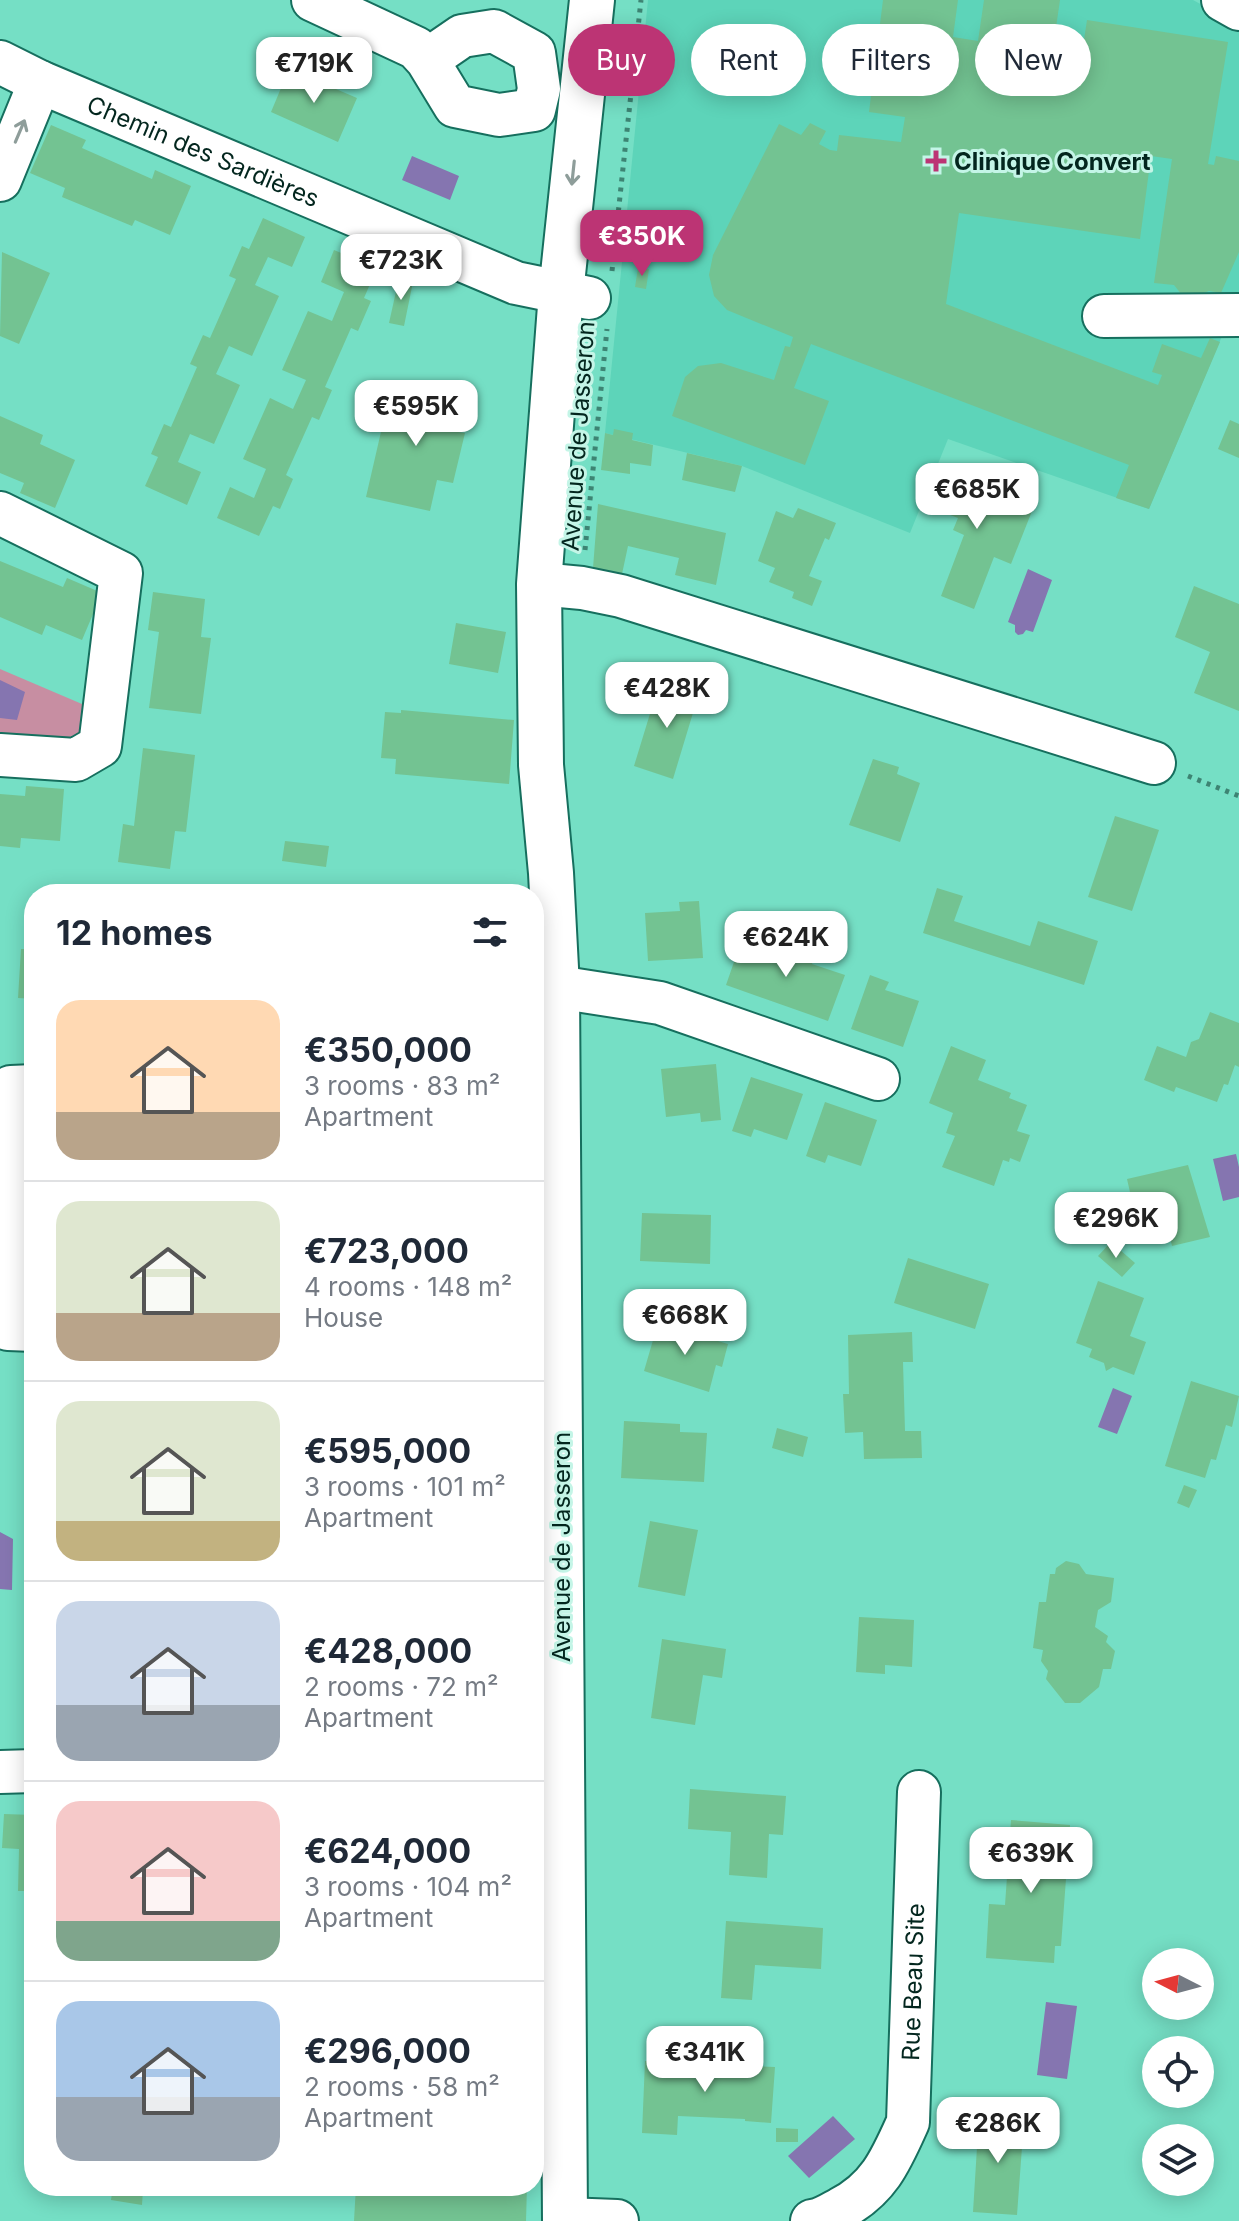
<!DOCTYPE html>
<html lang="en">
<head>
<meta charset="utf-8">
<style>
  :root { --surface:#fff; --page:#f2f2f3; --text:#1f2937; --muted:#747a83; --line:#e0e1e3; --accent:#bc3474 }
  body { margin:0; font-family:Inter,sans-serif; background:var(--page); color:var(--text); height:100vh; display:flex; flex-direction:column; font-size:30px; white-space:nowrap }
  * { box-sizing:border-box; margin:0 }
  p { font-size:26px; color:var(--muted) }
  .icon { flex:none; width:44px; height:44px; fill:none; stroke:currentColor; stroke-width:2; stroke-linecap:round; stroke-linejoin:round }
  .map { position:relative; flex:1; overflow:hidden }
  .panel { position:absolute; left:24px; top:884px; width:520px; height:1312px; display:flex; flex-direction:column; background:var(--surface); border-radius:32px; box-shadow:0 4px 20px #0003 }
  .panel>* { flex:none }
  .hud { position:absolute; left:568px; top:24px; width:550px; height:72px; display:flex; gap:16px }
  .needle { width:52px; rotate:276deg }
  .tools { position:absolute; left:1142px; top:1948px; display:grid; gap:16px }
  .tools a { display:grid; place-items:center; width:72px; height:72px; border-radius:50%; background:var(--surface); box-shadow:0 4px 20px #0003; font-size:40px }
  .price { position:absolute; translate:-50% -68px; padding:0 18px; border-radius:16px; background:#fff; color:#222; font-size:26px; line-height:52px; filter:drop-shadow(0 2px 4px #0008) }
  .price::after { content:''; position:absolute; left:50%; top:48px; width:24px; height:18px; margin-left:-12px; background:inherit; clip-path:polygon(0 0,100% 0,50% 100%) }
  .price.on { background:var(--accent); color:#fff }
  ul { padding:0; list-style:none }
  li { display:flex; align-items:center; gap:24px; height:200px; padding:0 32px }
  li+li { border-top:2px solid var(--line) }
  li span { display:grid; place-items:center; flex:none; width:224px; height:160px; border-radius:24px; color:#555 }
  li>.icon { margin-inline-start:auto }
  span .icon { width:96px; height:96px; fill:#fffc; stroke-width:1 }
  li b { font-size:34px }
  h2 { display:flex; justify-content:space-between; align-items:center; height:96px; padding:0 32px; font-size:34px }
  .tag { padding:0 28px; border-radius:36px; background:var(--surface); box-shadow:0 4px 20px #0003; font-size:28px; line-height:72px }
  .tag.on { background:var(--accent); color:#fff }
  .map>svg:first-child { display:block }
  .built { fill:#5dd4b9 }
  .green { fill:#c78ea2 }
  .water { fill:#8575b0 }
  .building { fill:#73c392 }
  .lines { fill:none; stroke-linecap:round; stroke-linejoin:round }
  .minor-casing { stroke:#166f5e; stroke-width:46 }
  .major-casing { stroke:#166f5e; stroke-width:48 }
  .path { stroke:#3d8473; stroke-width:5; stroke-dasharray:4 6; stroke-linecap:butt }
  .minor { stroke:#fff; stroke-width:42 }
  .major { stroke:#fff; stroke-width:44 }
  .oneway { stroke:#8e9d9a }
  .poi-dot { fill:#bc3474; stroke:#c4f5e7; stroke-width:3 }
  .labels { text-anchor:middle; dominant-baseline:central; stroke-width:6; stroke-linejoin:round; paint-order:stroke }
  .street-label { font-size:24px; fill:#03261e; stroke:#c4f5e7 }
  .poi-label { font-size:24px; font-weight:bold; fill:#03261e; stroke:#c4f5e7; text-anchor:start }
</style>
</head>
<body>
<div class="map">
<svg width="1239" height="2221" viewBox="0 0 1239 2221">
  <rect width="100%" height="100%" fill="#75dfc5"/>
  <path class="built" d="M648,0H1193L1239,25V296L1149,509L948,439L910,533L742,466L605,433Z"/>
  <path class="green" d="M0,669L89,707L85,733L71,743L0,737Z"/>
  <path class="water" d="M412,156L459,176L450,200L402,180Z
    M1028,569L1052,580L1033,632L1026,630L1023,634L1018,635L1015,632V625L1008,622Z
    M0,680L25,692L17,720L0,718Z
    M1236,1154L1239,1167V1197L1223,1201L1213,1159Z
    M1113,1388L1132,1396L1117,1434L1098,1427Z
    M0,1532L13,1539L12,1590L0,1589Z
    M1046,2002L1077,2006L1067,2079L1037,2075Z
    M833,2116L855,2139L809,2178L788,2156Z"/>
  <path class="building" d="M883,0H958L953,37L978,41L984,0H1060L1053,48L1082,53L1087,20L1228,42L1208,164L1214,165L1216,156L1239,161V252L1221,293L1209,291L1196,296L1182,295L1174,285L1154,283L1172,159L1151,156L1140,239L959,213L946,304L1158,385L1162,375L1152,372L1162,344L1201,358L1210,338L1220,342L1149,509L1116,498L1129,465L811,344L794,388L829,401L805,465L672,416L685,377L698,366L721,363L774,380L785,346L790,347L793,337L727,310L714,296L709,275L713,255L779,124L801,135L810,123L826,131L819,144L830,150L837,151L839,135L901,142L905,117L869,112Z
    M289,69L357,98L338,142L271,112Z
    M51,125L86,140L82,148L152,179L155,170L191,186L170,235L135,220L132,226L62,197L65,188L30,173Z
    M263,218L305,237L292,267L268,257L255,285L279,296L252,356L229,346L216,374L240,385L214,444L190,434L178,462L201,472L187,505L145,486L158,457L151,454L164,424L171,427L197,367L190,364L203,335L210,338L236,279L229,276L242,246L249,249Z
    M334,250L377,268L364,298L371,301L358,331L351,328L325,387L332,390L319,420L312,417L286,475L293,479L280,509L273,506L259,536L217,518L230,487L254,498L266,469L243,459L270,398L293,409L306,380L282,370L308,311L332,321L344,292L321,282Z
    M2,252L50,273L19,344L0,336Z
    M638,268L649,269L646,289L635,287Z
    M399,278L413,282L404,326L389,323Z
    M392,384L459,398L452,431L465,433L453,483L437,480L430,511L366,497Z
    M0,416L43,435L40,444L75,460L55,508L20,493L24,483L0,473Z
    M1230,420L1239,424V458L1218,449Z
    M614,429L633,433L632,440L653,445L651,466L630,463V474L601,470L605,433L613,435Z
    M687,453L742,466L735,492L682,480Z
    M935,468L1034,506L1011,564L994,557L974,609L941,596L964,535L953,530L958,518L922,504Z
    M598,504L726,533L716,585L675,575L679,558L628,546L622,574L593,568Z
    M798,508L836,523L829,540L825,538L809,576L822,581L812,606L792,598L794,592L769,582L775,568L758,561L776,511L793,518Z
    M0,561L63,587L67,578L102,593L82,640L46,625L42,635L0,617Z
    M1194,586L1239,604V711L1194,693L1210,652L1175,637Z
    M153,592L205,599L201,637L211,638L201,714L149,708L159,632L148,630Z
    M456,623L506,632L498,673L449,664Z
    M660,681L699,693L673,779L634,766Z
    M401,710L514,720L509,784L395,774L396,759L381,758L385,712L401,713Z
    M143,748L195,755L186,832L175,831L170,869L118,862L123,824L134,826Z
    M873,759L899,767L897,774L920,783L900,842L849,825Z
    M26,786L64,789L60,841L21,838L20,848L0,846V794L25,796Z
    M1115,816L1159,830L1132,911L1088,897Z
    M285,841L329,846L326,867L282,861Z
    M937,888L963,896L954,921L1030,946L1038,921L1098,941L1084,985L923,933Z
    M699,901L703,958L648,961L645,913L680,911L679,902Z
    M742,939L775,951L777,943L815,956L812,964L845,975L828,1021L726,985Z
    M21,949H34V999L18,998Z
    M870,975L889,982L885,990L919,1001L903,1047L851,1029Z
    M1210,1012L1239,1023V1067L1235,1065L1228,1085L1224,1084L1217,1102L1176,1087L1174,1092L1144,1080L1157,1046L1186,1057L1191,1042L1199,1039Z
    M951,1046L986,1060L978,1080L1011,1093L1009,1098L1027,1105L1017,1131L1030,1135L1020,1162L1010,1158L1009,1162L1003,1160L994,1186L942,1167L955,1136L946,1133L953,1113L929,1103Z
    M716,1064L721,1120L701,1122L700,1113L666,1117L661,1069Z
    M751,1077L803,1094L787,1140L754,1129L751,1137L732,1131Z
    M825,1102L877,1120L861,1166L828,1155L825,1163L806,1156Z
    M1188,1165L1210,1237L1172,1246L1168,1229L1140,1236L1127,1179Z
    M642,1213L711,1215L710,1264L640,1261Z
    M1111,1242L1135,1263L1122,1277L1098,1256Z
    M908,1258L989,1284L975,1329L894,1303Z
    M1098,1281L1144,1298L1130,1336L1146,1342L1134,1375L1113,1367L1106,1371L1104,1363L1089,1357L1092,1349L1076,1343Z
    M658,1323L728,1344L722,1367L716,1365L709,1392L644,1371Z
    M912,1332L913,1362H903L905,1431H921L922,1458L864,1459L863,1432L845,1433L843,1394H849L848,1335Z
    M1191,1381L1239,1396L1232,1427L1226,1425L1216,1460L1211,1459L1205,1478L1165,1466Z
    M624,1421L680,1424V1432L707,1433L704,1482L621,1478Z
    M777,1428L808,1437L803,1457L772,1448Z
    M1184,1485L1197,1490L1189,1508L1177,1503Z
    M650,1521L698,1530L685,1596L638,1587Z
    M1066,1561L1079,1564L1086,1574L1114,1578L1111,1602L1098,1610L1095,1627L1108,1636L1106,1642L1115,1651L1111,1669H1103L1099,1687L1080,1703H1065L1046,1679L1048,1671L1041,1661L1043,1650L1033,1648L1039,1602H1046L1050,1574H1055L1056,1568Z
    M859,1617L914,1620L912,1667L885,1665V1674L856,1672Z
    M662,1639L726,1649L722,1678L703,1675L695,1725L651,1718Z
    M690,1789L786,1796L783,1835L769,1834L767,1878L729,1875L731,1832L688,1829Z
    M4,1814L34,1815V1891H18L19,1849L2,1848Z
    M1011,1820L1070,1825L1061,1946H1055L1054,1963L986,1958L989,1904L1005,1905Z
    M726,1921L823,1928L821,1969L755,1965L752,2000L721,1998Z
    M645,2061L775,2067L771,2123L745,2121V2119L678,2116L677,2135L642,2133Z
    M979,2115L1024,2120L1017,2215L973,2212Z
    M776,2128L798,2129V2142H776Z
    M113,2186L143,2189L142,2205L111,2200Z
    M356,2186H527L526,2221H354Z"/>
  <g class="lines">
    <defs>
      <g id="minor">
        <path d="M313,0L416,48L427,60L455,106L499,115L534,110L539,89L534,53L494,31L462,36L427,60"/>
        <path d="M1223,0L1239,9"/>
        <path id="s1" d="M0,62L40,82L516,283L589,298"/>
        <path d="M0,180L40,82"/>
        <path d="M1104,316L1239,315"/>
        <path d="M0,513L121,573L100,746L76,760L0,755"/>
        <path d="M539,584L582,588L621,596L1154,763"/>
        <path d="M557,987L660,1003L878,1079"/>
        <path d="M34,1086L11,1087L8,1329L34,1330"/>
        <path d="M0,1772L34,1771"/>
        <path d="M565,2219L617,2221"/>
        <path id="s2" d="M812,2221C822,2220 831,2214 840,2209C879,2189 891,2160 908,2122L919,1792"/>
      </g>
      <path id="major" d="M565,2221L557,987L551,873L541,765L539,584L561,293L592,0"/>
    </defs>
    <use href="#minor" class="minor-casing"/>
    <use href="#major" class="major-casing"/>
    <path class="path" d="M612,271L641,0
      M585,550L607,329
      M1188,776L1239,796"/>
    <use href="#minor" class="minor"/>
    <use href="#major" class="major"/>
  </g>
  <defs><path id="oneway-shaft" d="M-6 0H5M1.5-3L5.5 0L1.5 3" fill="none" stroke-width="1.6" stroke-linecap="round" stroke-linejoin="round" transform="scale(2)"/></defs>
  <g class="oneway">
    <use href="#oneway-shaft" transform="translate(20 131) rotate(-67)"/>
    <use href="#oneway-shaft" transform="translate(573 173) rotate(96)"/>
  </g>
  <path class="poi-dot" d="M932 149h8v8h8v8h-8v8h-8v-8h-8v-8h8z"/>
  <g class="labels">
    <g class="street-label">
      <text stroke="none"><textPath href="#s1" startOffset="222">Chemin des Sardières</textPath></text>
      <text transform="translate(578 436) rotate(-86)">Avenue de Jasseron</text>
      <text transform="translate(561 1547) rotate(-90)">Avenue de Jasseron</text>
      <text stroke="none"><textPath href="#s2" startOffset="284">Rue Beau Site</textPath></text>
    </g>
    <g class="poi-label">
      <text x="954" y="161">Clinique Convert</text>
    </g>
  </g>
</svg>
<div class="tools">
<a><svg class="needle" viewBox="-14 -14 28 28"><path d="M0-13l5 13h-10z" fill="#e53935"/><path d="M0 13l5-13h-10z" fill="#747a83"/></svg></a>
<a><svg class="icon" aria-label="locate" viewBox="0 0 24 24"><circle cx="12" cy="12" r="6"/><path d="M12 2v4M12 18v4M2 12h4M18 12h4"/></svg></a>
<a><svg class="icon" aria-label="layers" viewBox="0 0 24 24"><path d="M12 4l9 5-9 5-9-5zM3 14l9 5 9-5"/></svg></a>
</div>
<b class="price" style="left:314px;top:105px">€719K</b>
<b class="price on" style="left:642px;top:278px">€350K</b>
<b class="price" style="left:401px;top:302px">€723K</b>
<b class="price" style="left:416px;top:448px">€595K</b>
<b class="price" style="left:977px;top:531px">€685K</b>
<b class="price" style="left:667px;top:730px">€428K</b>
<b class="price" style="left:786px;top:979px">€624K</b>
<b class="price" style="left:1116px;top:1260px">€296K</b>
<b class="price" style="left:685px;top:1357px">€668K</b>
<b class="price" style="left:1031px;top:1895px">€639K</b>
<b class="price" style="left:705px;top:2094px">€341K</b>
<b class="price" style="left:998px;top:2165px">€286K</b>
<div class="hud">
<a class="tag on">Buy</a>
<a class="tag">Rent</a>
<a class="tag">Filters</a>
<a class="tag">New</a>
</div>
<section class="panel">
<h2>12 homes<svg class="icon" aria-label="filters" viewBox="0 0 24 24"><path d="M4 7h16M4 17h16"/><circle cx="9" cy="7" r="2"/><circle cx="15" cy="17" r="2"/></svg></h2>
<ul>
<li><span style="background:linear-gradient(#ffd9b3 70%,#b9a48a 0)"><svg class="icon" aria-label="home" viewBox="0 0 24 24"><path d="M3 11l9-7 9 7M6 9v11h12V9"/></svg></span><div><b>€350,000</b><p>3 rooms · 83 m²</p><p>Apartment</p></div></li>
<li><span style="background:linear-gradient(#dfe7d0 70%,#b9a48a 0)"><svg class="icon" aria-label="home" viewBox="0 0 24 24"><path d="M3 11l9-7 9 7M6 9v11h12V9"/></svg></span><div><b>€723,000</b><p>4 rooms · 148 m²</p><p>House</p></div></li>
<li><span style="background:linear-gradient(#dfe7d0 75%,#c2b280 0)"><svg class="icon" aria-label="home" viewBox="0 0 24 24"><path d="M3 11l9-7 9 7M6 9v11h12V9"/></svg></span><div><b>€595,000</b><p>3 rooms · 101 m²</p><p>Apartment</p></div></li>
<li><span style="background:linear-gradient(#c9d6e8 65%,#9aa5b1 0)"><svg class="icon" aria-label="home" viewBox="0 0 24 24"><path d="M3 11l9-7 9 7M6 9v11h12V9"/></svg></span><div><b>€428,000</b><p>2 rooms · 72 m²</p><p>Apartment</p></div></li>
<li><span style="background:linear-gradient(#f6c9c9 75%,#7fa58c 0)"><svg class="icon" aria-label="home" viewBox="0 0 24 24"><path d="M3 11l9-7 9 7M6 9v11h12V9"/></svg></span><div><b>€624,000</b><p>3 rooms · 104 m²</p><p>Apartment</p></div></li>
<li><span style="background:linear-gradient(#a9c7e8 60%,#9aa5b1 0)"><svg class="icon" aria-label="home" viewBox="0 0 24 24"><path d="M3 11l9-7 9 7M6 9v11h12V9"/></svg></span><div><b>€296,000</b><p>2 rooms · 58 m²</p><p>Apartment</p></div></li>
</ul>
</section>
</div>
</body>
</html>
